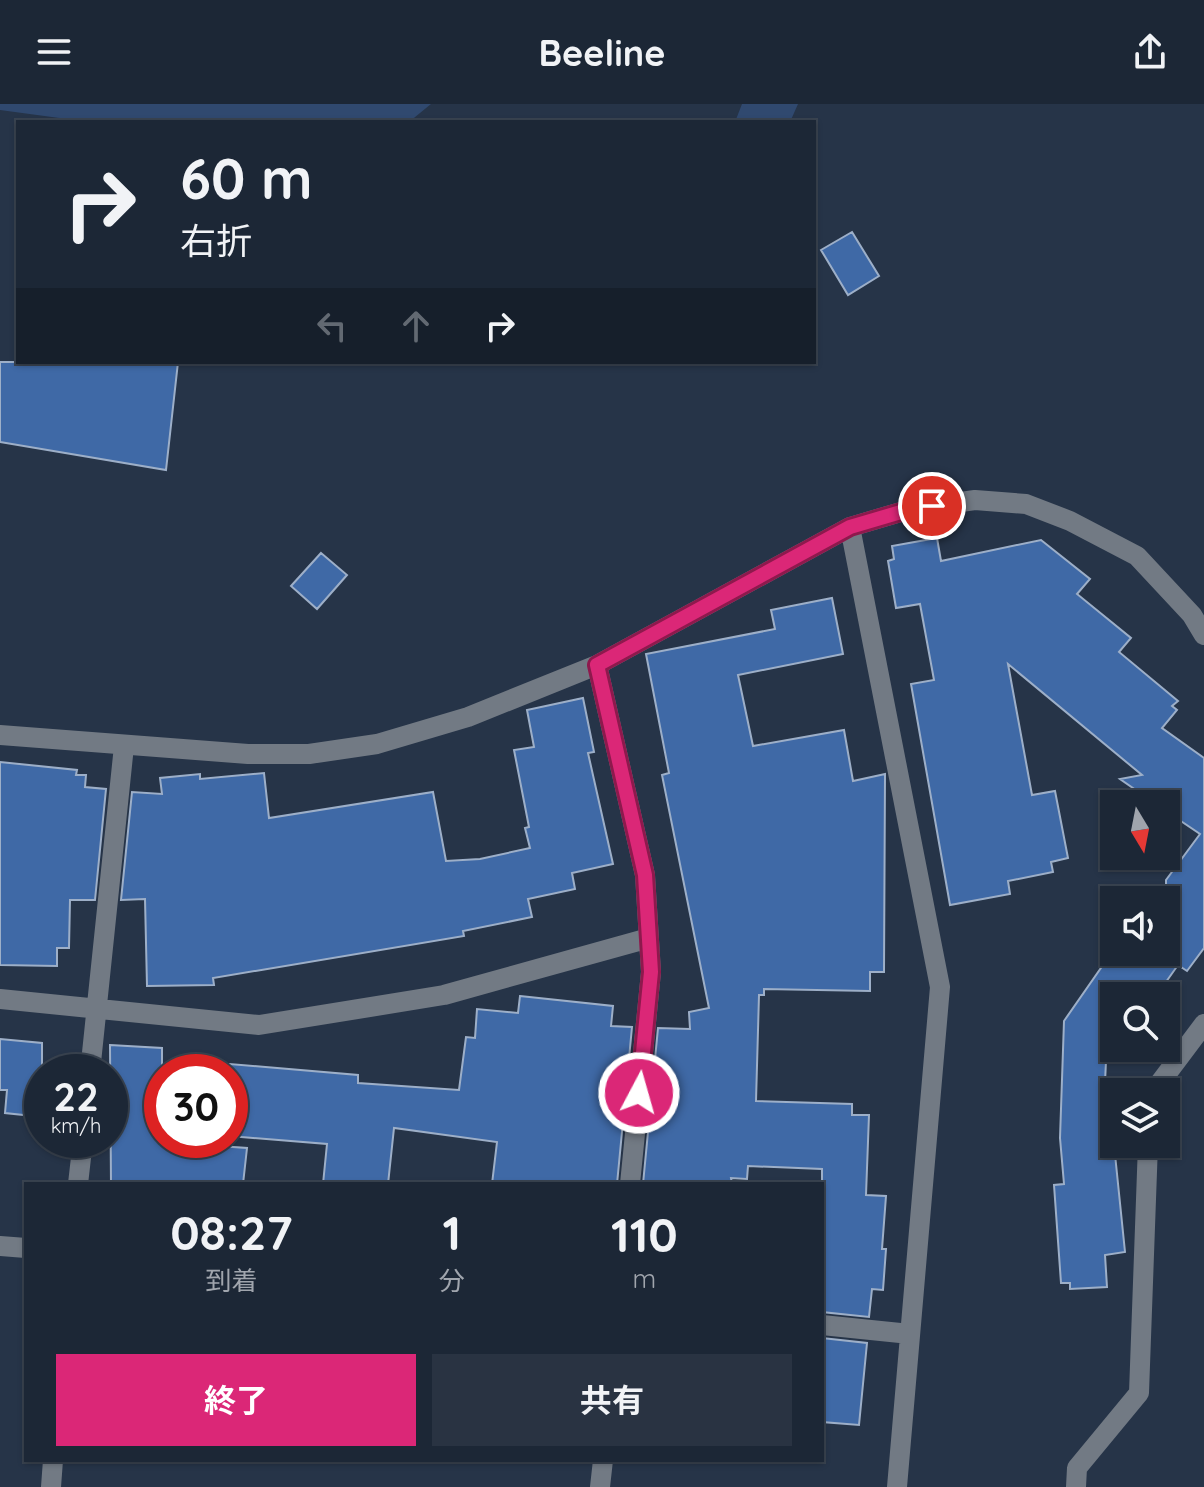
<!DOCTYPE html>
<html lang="ja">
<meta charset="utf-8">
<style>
:root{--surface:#1c2736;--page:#293342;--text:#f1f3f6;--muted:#a0a5ad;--line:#3a4451;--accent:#db2777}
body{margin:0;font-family:Quicksand,"Noto Sans JP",sans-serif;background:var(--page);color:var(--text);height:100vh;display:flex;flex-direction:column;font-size:30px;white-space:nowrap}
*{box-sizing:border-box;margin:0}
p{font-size:26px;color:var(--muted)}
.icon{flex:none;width:44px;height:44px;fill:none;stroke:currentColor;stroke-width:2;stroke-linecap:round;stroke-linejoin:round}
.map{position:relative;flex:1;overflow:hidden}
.panel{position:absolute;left:24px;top:1078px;width:800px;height:280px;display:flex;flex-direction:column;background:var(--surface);border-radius:0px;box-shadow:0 2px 6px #0004,0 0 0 2px var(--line)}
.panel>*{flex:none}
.banner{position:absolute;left:16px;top:16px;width:800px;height:244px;border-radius:0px;box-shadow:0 2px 6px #0004,0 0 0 2px var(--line);background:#1c2736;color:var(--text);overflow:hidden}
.needle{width:52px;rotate:170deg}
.buttons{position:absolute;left:1100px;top:686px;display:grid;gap:16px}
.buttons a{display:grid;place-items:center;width:80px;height:80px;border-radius:0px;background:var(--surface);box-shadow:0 2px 6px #0004,0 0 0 2px var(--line);font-size:40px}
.speed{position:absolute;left:24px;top:950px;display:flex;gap:16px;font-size:40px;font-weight:700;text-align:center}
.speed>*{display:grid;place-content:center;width:104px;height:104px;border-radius:50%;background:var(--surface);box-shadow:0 2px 6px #0004,0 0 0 2px var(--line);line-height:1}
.speed small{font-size:20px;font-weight:400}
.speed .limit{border:12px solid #d22;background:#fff;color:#111}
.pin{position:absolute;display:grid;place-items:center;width:68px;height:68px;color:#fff;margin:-34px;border:4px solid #fff;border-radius:50%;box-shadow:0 2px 8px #0007}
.me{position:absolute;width:88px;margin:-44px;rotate:6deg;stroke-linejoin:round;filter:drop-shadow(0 0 6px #0008)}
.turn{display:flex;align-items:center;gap:28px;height:168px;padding:0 32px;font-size:36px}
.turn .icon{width:104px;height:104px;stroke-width:2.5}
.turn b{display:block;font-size:56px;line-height:68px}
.lanes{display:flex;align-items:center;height:76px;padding:0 32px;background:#0003;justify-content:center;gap:40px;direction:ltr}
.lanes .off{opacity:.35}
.eta{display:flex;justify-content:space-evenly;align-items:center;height:136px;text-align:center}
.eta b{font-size:48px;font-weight:700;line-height:56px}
.button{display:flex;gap:16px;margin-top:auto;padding:16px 32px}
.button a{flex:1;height:92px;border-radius:0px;background:var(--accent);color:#fff;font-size:32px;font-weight:700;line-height:92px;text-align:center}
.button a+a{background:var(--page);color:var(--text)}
header{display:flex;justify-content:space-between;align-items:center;height:104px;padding:0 32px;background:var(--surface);font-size:36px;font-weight:700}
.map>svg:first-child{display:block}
.green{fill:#30496f}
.building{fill:#3f69a6;stroke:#9dafc8;stroke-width:2}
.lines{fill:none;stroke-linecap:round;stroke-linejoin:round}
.minor{stroke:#727a84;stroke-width:20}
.route-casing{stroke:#8e194d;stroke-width:20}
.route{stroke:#db2777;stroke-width:14}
</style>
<header><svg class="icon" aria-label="menu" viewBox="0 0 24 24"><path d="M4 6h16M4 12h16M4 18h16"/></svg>Beeline<svg class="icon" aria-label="share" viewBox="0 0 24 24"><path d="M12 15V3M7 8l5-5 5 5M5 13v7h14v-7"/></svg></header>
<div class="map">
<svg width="1204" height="1383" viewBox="0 0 1204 1383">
<rect width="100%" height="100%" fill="#263448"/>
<path class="green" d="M 0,0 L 431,0 L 409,18 L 89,18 L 0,6 Z
M 742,0 L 798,0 L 790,18 L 735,18 Z"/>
<path class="building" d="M 852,128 L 879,172 L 848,191 L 821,146 Z
M 0,258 L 178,258 L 166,366 L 0,338 Z
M 937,434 L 941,457 L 1041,436 L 1090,475 L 1077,490 L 1131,534 L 1119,548 L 1178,597 L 1172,602 L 1177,606 L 1162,624 L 1204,654 L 1204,844 L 1187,867 L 1178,861 L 1156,892 L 1109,892 L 1103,1022 L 1112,1021 L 1125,1148 L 1105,1151 L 1107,1183 L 1070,1185 L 1070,1179 L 1061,1179 L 1054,1081 L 1064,1080 L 1060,1034 L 1064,917 L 1110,851 L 1110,855 L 1115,848 L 1166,848 L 1166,776 L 1200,730 L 1166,707 L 1166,700 L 1156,700 L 1120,675 L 1142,671 L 1008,560 L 1032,691 L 1055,687 L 1068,754 L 1051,758 L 1053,768 L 1008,777 L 1010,790 L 950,801 L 911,580 L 934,576 L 920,500 L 896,504 L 888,457 L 894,455 L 892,442 Z
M 321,449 L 347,471 L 317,505 L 291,482 Z
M 832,494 L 843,550 L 738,571 L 753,642 L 844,626 L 853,677 L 885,670 L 884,868 L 870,868 L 870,887 L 764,885 L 764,891 L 759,891 L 756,997 L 852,1000 L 852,1011 L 869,1011 L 866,1091 L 886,1092 L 882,1145 L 886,1145 L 883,1186 L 872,1185 L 869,1213 L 822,1208 L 822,1065 L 748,1062 L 747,1075 L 731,1074 L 732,1080 L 643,1080 L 658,924 L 690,925 L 689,908 L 709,904 L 662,671 L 669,669 L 646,550 L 775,525 L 771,506 Z
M 583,594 L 594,648 L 588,649 L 613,760 L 572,769 L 575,785 L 528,795 L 532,813 L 463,827 L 464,832 L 213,874 L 214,881 L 147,882 L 145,795 L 121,796 L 132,688 L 162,690 L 160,674 L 200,670 L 200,675 L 264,669 L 269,714 L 433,688 L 446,757 L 480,755 L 530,744 L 525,724 L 529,723 L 514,646 L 534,643 L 527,606 Z
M 0,658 L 77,666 L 76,671 L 86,671 L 85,683 L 106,685 L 95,796 L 70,796 L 69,844 L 57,844 L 57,862 L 0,861 Z
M 520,892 L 613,902 L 611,922 L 632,923 L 617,1080 L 492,1080 L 497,1038 L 394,1024 L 388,1080 L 323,1080 L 327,1040 L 230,1032 L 230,960 L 358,971 L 358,979 L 459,986 L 466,933 L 475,934 L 477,905 L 518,909 Z
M 0,935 L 42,939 L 42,1013 L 5,1009 L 7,986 L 0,986 Z
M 110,941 L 162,944 L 162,1038 L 247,1044 L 243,1080 L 111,1080 Z
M 822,1234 L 867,1239 L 859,1321 L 822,1318 Z"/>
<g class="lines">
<path class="minor" d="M 850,423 L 940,883 L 897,1383
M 597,561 L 645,771 L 651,868 L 630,1080
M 0,631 L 248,650 L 309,650 L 377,640 L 468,613 L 597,561 L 850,423 L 911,405 L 975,396 L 1026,400 L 1070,417 L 1137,452 L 1192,511 L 1204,531
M 0,895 L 259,921 L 444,891 L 649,834
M 90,968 L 124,642
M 1153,988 L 1204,920
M 78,1080 L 83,1036
M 0,1142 L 26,1144
M 822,1221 L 910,1230
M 51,1383 L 53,1356
M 600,1383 L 603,1356
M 1076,1383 L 1077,1364 L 1139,1289 L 1148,1040"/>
</g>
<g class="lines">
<g class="route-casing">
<path id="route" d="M 639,989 L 651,868 L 645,771 L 597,561 L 850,423 L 911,405 L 932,402"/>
</g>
<use href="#route" class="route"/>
</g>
</svg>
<div class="buttons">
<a><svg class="needle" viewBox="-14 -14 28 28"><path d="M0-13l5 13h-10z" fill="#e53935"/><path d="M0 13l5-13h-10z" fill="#a0a5ad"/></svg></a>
<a><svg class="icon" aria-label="sound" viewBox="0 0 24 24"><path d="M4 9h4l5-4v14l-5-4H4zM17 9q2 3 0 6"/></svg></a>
<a><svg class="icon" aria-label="search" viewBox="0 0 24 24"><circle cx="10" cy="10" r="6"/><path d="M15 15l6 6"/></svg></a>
<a><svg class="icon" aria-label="layers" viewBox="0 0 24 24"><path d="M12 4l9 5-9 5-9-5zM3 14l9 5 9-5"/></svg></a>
</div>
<div class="speed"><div>22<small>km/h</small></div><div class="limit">30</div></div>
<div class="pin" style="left:932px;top:402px;background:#d93025"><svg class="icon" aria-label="arrive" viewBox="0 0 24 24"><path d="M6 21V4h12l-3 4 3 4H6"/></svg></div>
<svg class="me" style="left:639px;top:989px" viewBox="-20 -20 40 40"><circle r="17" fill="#db2777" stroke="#fff" stroke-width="3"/><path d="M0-11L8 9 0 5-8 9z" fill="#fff"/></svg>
<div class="banner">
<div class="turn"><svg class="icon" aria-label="right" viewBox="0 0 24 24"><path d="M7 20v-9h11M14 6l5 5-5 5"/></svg><div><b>60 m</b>右折</div></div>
<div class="lanes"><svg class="icon off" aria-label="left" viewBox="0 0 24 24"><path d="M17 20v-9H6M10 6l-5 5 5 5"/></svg><svg class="icon off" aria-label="ahead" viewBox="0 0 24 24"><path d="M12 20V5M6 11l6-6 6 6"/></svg><svg class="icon" aria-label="right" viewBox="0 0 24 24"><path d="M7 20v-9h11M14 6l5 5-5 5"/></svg></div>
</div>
<section class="panel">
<div class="eta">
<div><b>08:27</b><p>到着</p></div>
<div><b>1</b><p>分</p></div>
<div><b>110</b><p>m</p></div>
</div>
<div class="button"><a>終了</a><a>共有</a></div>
</section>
</div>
